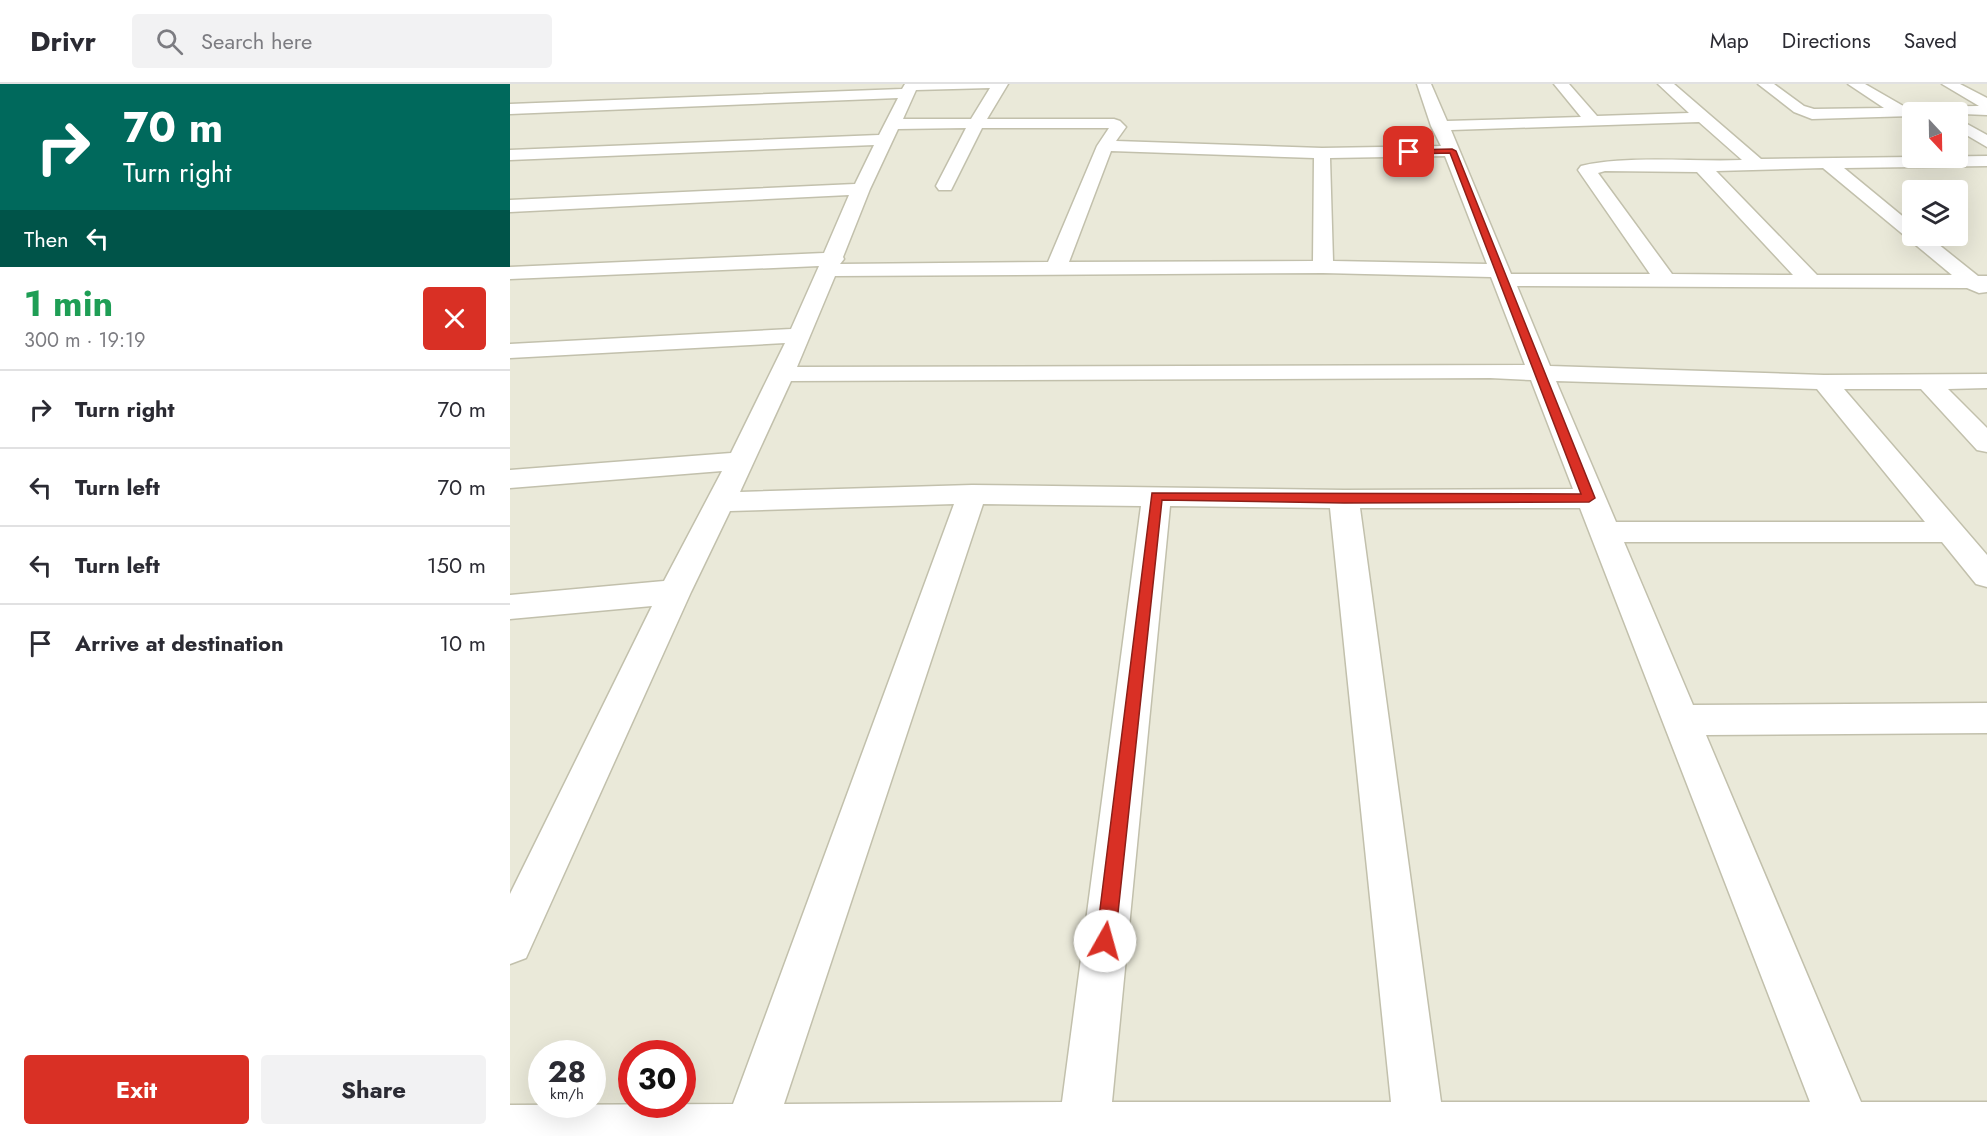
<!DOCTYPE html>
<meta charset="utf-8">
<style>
:root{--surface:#fff;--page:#f2f2f3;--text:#2b2b33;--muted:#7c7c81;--line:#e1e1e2;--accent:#d93025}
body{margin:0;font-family:Jost,sans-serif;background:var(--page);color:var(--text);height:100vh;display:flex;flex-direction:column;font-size:22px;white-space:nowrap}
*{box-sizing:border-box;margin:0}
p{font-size:20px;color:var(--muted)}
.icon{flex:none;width:33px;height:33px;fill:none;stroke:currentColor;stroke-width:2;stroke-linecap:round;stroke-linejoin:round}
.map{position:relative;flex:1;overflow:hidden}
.side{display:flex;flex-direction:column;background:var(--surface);width:510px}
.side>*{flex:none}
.hud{background:#00695c;color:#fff;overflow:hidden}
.needle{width:39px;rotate:158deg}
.fabs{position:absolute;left:1392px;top:18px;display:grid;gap:12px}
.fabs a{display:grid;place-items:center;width:66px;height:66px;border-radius:6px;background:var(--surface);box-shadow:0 6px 24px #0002;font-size:30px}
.speed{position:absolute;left:18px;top:956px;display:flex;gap:12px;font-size:30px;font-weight:700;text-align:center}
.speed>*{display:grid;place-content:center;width:78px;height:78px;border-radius:50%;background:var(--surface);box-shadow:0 6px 24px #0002;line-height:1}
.speed small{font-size:15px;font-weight:400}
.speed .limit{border:9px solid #d22;background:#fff;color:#111}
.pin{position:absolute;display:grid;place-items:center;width:51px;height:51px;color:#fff;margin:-26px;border-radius:12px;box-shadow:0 3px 9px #0006}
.me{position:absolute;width:66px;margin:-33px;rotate:7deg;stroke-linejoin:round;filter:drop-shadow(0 0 4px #0008)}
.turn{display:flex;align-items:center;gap:21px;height:126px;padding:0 24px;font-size:27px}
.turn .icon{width:78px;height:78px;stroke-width:2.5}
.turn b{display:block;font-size:42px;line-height:51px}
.then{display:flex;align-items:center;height:57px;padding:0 24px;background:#0003;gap:12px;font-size:22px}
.round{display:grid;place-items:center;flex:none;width:63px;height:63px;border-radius:6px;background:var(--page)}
.overview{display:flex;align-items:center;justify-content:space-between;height:102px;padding:0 24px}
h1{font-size:36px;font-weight:700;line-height:45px;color:#1e9e55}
.button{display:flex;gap:12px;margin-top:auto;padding:12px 24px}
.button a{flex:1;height:69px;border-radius:6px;background:var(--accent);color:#fff;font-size:24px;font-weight:700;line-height:69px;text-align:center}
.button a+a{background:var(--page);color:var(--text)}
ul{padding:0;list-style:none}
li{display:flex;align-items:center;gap:18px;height:78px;padding:0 24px;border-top:2px solid var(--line)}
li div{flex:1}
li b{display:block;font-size:22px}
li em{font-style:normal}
header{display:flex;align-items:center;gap:36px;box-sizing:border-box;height:84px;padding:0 30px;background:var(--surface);border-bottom:2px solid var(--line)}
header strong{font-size:28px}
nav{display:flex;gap:33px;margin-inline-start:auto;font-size:21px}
.search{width:420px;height:54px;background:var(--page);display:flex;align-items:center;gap:15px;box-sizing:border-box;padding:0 21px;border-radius:6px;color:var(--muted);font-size:22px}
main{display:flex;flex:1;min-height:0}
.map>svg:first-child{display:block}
.residential{fill:#eae9d9;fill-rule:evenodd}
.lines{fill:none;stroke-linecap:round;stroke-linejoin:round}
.street-casing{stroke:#c2c0ac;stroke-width:3}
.street{fill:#fff;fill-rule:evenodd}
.route{fill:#d93025;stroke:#8d1f18;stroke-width:1.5}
</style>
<header>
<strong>Drivr</strong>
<div class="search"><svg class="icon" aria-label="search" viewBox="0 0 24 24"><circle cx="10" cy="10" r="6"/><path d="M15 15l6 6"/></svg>Search here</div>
<nav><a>Map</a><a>Directions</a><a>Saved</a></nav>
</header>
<main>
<section class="side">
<div class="hud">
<div class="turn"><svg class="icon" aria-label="right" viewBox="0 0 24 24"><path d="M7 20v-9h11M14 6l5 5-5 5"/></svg><div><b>70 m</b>Turn right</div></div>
<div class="then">Then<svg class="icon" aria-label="left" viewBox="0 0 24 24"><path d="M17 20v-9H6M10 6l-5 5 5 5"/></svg></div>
</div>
<div class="overview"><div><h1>1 min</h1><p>300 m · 19:19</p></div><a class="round" style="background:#d93025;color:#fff"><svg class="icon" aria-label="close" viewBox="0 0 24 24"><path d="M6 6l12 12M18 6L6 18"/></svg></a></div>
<ul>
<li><svg class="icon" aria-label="right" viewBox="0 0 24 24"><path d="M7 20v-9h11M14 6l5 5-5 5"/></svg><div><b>Turn right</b></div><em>70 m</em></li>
<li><svg class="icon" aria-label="left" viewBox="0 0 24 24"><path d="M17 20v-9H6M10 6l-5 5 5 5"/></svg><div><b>Turn left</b></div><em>70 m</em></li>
<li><svg class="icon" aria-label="left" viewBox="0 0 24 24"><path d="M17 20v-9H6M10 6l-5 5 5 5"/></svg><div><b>Turn left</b></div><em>150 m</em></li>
<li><svg class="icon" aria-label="arrive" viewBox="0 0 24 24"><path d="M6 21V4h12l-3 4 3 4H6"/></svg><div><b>Arrive at destination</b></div><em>10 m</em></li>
</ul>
<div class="button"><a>Exit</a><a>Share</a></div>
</section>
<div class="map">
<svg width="1477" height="1052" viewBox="0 0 1477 1052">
<rect width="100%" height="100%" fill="#f6f5eb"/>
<path class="residential" d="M 0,0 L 1477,0 L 1477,1052 L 0,1052 ZM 1402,28 L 1448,28 L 1448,74 L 1402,74 ZM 1402,106 L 1448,106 L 1448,152 L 1402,152 ZM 32,969 L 82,969 L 82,1020 L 32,1020 ZM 122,969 L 172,969 L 172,1020 L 122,1020 Z"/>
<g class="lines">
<g class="street-casing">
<path id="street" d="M 395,0 L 498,0 L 477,35 L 604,35 L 610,37 L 616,43 L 606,57 L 812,64 L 931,62 L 921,42 L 907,0 L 921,0 L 937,37 L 1071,33 L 1044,0 L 1059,0 L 1087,32 L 1179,29 L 1148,0 L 1164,0 L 1251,75 L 1477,72 L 1477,82 L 1334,84 L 1402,140 L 1402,152 L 1418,152 L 1468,192 L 1477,192 L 1477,208 L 1469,209 L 1457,204 L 1007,202 L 1040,282 L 1314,291 L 1477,290 L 1477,304 L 1438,305 L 1477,344 L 1477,368 L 1467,366 L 1411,305 L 1334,305 L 1477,471 L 1477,503 L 1466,500 L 1432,458 L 1114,458 L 1183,621 L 1477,619 L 1477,649 L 1196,651 L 1351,1018 L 1477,1018 L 1477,1052 L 0,1052 L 0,1021 L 223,1020 L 444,420 L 220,427 L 181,508 L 16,874 L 0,880 L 0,810 L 142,522 L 0,535 L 0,511 L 154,497 L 212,387 L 0,404 L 0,386 L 221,369 L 275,259 L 0,274 L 0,260 L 281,245 L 309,182 L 0,195 L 0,183 L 314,169 L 339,111 L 0,128 L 0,116 L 345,100 L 364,61 L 0,76 L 0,66 L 369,51 L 388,14 L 0,30 L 0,20 L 392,5 ZM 480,4 L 461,35 L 393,35 L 406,6 ZM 1189,38 L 1232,76 C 1182,78 1118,71 1071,82 L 1068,86 L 1140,190 L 1001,190 L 941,46 ZM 456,44 L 426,102 L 429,106 L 441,106 L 472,44 L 599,44 L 587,62 L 538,178 L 330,180 L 334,175 L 333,173 L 360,105 L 388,45 ZM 601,67 L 804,74 L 803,177 L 559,178 ZM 935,72 L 977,180 L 823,177 L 820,74 ZM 1313,84 L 1442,191 L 1307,191 L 1206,87 ZM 1095,87 L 1187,88 L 1283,191 L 1162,190 L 1088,89 ZM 813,189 L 981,193 L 1015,281 L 287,283 L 325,192 ZM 980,294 L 1021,296 L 1063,405 L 834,406 L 462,401 L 230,408 L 281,297 ZM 1046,297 L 1307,305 L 1415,438 L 1106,438 ZM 473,420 L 631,422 L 552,1018 L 274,1020 ZM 660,422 L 820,424 L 881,1018 L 602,1018 ZM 850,424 L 1070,424 L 1300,1018 L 931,1018 Z
M 1248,0 L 1264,0 L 1294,22 L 1304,25 L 1374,24 L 1338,0 L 1355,0 L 1395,23 L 1469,22 L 1432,0 L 1450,0 L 1477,14 L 1477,31 L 1402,28 L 1402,32 L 1302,35 L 1284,28 Z
M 1448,35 L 1477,51 L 1477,63 L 1448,46 Z"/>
</g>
<use href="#street" class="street"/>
</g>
<path class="route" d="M 942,65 L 946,67 L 1085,414 L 1079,418 L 834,419 L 652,416 L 605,857 L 602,863 L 595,866 L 589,863 L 586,857 L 642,409 L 1071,410 L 940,69 L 899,70 L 896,68 L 899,66 Z"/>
</svg>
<div class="fabs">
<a><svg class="needle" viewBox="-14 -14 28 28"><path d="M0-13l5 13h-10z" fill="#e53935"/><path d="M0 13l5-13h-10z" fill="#7c7c81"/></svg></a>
<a><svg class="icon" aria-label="layers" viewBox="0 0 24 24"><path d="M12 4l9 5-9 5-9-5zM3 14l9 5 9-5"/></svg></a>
</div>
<div class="speed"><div>28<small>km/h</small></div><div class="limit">30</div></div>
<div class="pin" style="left:899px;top:68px;background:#d93025"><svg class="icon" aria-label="arrive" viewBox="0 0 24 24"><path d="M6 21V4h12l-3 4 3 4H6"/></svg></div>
<svg class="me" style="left:595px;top:857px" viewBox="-20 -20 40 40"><circle r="19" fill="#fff"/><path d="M0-13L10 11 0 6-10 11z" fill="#d93025"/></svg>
</div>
</main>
